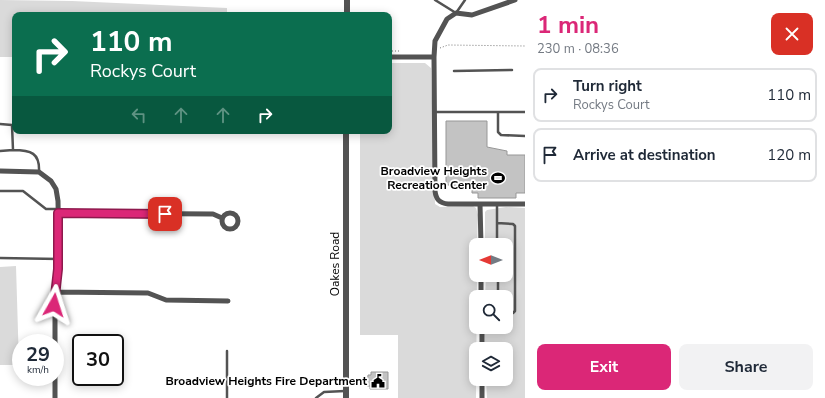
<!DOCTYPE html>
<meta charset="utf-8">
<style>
:root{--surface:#fff;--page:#f2f2f3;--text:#1f2937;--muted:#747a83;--line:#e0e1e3;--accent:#db2777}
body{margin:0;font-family:"Nunito Sans",sans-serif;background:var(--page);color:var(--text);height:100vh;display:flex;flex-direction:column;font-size:15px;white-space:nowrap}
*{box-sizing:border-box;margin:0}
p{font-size:13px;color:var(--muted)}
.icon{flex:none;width:22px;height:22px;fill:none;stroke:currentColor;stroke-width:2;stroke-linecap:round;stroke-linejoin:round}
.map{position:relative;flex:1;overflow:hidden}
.side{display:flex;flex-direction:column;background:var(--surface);width:300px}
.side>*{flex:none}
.hud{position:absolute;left:12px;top:12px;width:380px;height:122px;border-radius:8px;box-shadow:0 2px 10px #0003;background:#0b6e4f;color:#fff;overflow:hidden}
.needle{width:26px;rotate:270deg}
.tools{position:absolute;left:469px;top:238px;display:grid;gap:8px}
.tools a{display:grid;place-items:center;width:44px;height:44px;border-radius:8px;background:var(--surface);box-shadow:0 2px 10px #0003;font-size:20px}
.speed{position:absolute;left:12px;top:334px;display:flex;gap:8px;font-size:20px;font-weight:700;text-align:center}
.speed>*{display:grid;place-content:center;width:52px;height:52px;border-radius:50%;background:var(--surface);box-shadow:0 2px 10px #0003;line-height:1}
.speed small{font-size:10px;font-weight:400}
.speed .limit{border:2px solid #111;border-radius:6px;background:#fff;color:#111}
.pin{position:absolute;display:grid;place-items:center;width:34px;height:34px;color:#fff;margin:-17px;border-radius:8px;box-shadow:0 2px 6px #0006}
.me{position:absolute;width:44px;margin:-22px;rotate:6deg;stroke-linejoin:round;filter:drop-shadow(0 0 3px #0008)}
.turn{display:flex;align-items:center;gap:14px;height:84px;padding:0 12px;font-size:18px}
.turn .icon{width:52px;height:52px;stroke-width:2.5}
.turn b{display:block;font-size:28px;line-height:34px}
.lanes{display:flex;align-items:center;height:38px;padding:0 12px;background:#0003;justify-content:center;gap:20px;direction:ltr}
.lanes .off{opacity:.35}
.round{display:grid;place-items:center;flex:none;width:42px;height:42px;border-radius:8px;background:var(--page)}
.overview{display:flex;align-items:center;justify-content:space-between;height:68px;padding:0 12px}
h1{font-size:24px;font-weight:700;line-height:30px;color:var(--accent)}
.action{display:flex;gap:8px;margin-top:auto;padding:8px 12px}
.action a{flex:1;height:46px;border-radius:8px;background:var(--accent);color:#fff;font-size:16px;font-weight:700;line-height:46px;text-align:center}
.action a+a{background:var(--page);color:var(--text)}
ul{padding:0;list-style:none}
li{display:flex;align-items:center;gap:12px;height:54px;margin:0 8px 6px;padding:0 4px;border:2px solid var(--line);border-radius:8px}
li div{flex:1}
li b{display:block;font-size:15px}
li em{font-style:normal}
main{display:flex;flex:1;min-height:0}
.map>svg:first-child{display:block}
.green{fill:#dadada}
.building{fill:#c3c3c3;stroke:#979797}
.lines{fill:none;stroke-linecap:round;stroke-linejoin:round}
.path{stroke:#757575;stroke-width:1;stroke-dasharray:1 2;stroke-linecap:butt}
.service{stroke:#535353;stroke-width:2.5}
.minor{stroke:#535353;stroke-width:5}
.tertiary{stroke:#535353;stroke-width:6}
.route-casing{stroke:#8e194d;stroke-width:10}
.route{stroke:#db2777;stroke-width:7}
.labels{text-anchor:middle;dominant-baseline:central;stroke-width:3.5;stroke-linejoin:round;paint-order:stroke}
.poi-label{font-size:12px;font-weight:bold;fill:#000;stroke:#fff;text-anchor:end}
.street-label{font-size:12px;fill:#000;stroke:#fff}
</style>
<main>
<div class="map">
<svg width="525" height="398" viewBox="0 0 525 398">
<rect width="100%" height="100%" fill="#fff"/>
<path class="green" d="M 0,0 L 72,1 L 227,8 L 227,15 L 15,15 L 15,57 L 0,57 Z
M 389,63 L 425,63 L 431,68 L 435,204 L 440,207 L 473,206 L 476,208 L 478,215 L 477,245 L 476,245 L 476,275 L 477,275 L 476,398 L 398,398 L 398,335 L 360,335 L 360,131 L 389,131 Z
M 506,207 L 525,208 L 525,398 L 487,398 L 486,379 L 506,379 L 506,349 L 485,349 L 484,327 L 506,327 L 506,297 L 485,297 L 486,275 L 506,275 L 506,245 L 485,245 L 485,212 L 487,210 Z
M 16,266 L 19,365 L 0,365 L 0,267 Z"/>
<path class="building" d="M 446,121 L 487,121 L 487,147 L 507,151 L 507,155 L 525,155 L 525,193 L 516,193 L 516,198 L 478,198 L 478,193 L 472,193 L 472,188 L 454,188 L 454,185 L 446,185 Z
M 371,372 L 388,372 L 388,389 L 370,389 L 370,386 L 367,386 L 368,375 L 371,375 Z"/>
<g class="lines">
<path class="path" d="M 440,48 L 448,45 L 525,46
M 389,51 L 399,51"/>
<path class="service" d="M 435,0 L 456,13 L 465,0
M 454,71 L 512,70
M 434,112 L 525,112
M 498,112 L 498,132 L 501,135 L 525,136
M 0,124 L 12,125 L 13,150 C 31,150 40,153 39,172
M 0,151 L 13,150
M 0,191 L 23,191 L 46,209 L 58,209
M 497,204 L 497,245
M 497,223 L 513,224 L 515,226 L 515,311 L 513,313 L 506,313
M 0,258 L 59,259
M 498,275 L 498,297
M 227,398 L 227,351
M 316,398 L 324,392 L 345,391"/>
<path class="minor" d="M 389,57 L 434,57 L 435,191 C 436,199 439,203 448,204 L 525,204
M 434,57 L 435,41 L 447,19 L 456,13 L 472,15 L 515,0
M 0,171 L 39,172 L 51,181 L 56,189 L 58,201 L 59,259 L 58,275 L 55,299 L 55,343
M 480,204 L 481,245
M222 221a8 8 0 1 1 16 0a8 8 0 1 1-16 0Z
M 58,213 L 213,214 L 222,218
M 481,275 L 481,297
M 55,292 L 148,293 L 166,300 L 228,301
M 482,327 L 482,349
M 55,377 L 55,398
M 482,379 L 482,398"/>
<path class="tertiary" d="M 347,15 L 347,0
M 346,398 L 346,131"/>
</g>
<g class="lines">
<g class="route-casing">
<path id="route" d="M 54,305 L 58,269 L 58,213 L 165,214"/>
</g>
<use href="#route" class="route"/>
</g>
<defs>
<g id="stadium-bare" transform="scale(1.08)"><path d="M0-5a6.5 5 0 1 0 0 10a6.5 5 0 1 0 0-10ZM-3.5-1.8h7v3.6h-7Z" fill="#000" stroke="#fff" stroke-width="2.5" paint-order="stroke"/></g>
<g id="civic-bare" transform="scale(1.08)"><path d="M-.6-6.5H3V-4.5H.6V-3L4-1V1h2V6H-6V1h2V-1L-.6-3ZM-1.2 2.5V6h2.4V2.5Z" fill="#000" stroke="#fff" stroke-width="2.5" paint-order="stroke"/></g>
</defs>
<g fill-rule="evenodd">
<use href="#stadium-bare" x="498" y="178"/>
<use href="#civic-bare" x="378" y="381"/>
</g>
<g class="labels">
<g class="poi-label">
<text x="487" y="171">Broadview Heights<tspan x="487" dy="14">Recreation Center</tspan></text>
<text x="367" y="381">Broadview Heights Fire Department</text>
</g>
<g class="street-label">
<text transform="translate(335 264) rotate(-90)">Oakes Road</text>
</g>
</g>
</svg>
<div class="tools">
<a><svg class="needle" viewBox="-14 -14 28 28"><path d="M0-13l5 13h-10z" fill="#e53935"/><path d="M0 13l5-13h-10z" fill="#747a83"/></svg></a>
<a><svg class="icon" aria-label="search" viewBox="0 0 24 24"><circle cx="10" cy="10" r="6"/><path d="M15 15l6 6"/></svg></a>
<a><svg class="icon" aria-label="layers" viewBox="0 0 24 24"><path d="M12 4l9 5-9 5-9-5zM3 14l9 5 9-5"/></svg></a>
</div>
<div class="speed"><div>29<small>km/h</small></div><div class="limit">30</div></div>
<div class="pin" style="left:165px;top:214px;background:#d93025"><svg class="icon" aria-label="arrive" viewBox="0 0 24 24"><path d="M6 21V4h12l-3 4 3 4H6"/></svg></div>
<svg class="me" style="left:54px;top:305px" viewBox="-20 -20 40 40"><path d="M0-17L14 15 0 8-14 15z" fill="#db2777" stroke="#fff" stroke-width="4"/></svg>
<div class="hud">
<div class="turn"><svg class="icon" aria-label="right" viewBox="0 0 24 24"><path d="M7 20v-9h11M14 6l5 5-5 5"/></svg><div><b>110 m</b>Rockys Court</div></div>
<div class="lanes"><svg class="icon off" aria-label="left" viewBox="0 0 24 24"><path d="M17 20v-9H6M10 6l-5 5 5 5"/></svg><svg class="icon off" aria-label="ahead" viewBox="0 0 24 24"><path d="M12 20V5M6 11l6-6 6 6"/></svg><svg class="icon off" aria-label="ahead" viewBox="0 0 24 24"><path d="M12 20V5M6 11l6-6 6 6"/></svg><svg class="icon" aria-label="right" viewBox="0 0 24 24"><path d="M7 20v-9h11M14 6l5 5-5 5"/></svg></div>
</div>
</div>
<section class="side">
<div class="overview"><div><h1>1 min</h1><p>230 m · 08:36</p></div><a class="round" style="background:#d93025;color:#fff"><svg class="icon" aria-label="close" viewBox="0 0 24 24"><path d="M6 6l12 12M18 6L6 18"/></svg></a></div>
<ul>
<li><svg class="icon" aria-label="right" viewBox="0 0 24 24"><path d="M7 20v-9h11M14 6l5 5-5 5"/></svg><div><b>Turn right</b><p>Rockys Court</p></div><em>110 m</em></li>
<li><svg class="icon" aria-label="arrive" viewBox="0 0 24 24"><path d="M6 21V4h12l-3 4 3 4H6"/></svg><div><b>Arrive at destination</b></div><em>120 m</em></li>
</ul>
<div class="action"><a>Exit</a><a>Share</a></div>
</section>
</main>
